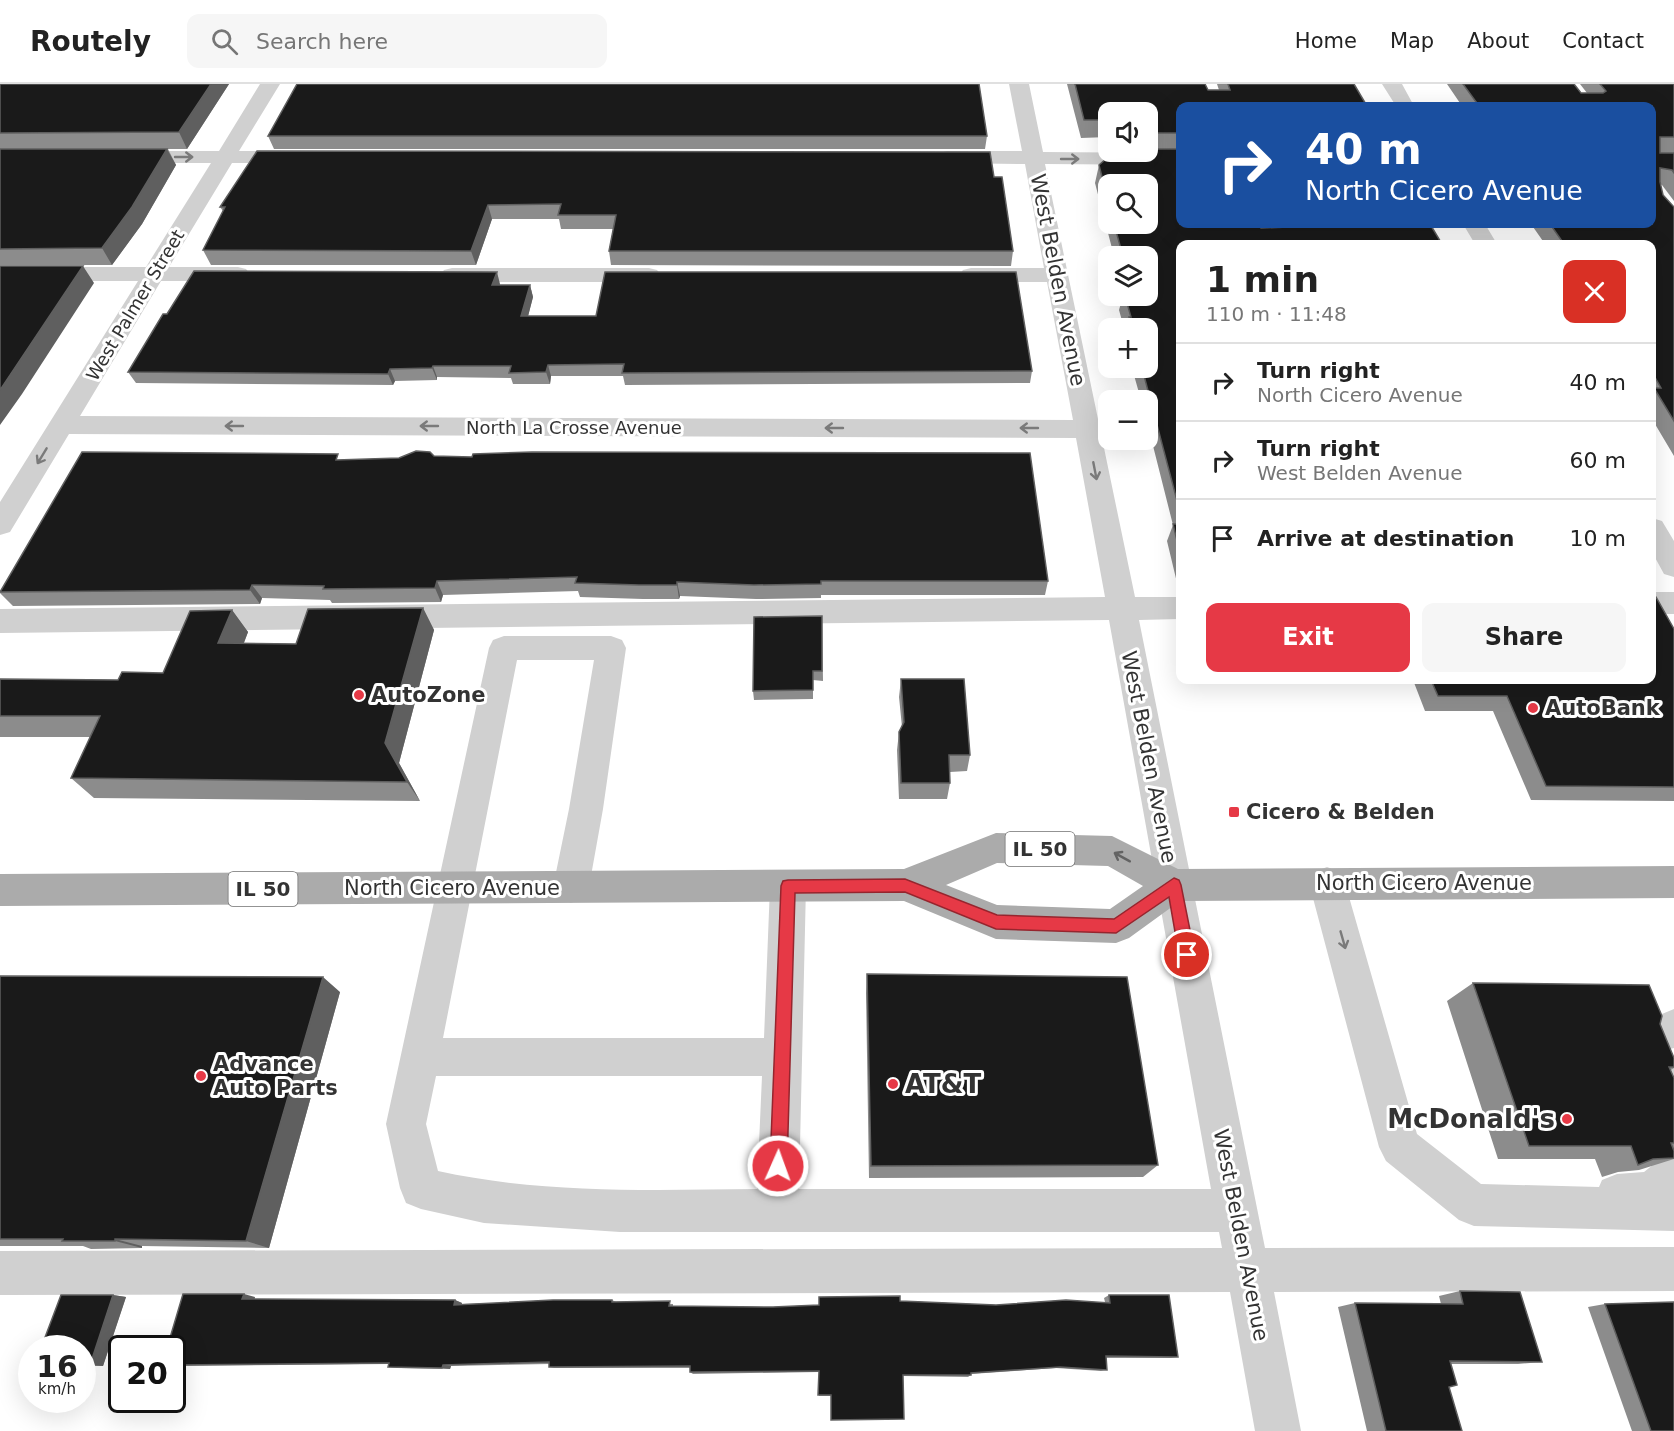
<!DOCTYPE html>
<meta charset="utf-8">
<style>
:root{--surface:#fff;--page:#f6f6f6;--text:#222;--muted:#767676;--line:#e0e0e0;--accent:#e63946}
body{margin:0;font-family:"DejaVu Sans",sans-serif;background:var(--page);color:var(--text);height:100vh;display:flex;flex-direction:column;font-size:22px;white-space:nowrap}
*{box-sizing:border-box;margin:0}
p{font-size:20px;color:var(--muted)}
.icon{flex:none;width:33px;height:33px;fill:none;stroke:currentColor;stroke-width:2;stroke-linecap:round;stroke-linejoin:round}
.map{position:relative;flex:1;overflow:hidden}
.sheet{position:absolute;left:1176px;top:156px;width:480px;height:444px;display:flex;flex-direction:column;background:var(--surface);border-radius:12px;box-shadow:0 6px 24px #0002}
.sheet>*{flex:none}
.banner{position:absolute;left:1176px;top:18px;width:480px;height:126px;border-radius:12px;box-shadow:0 6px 24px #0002;background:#1a4fa0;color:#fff;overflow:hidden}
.tools{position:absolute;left:1098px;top:18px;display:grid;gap:12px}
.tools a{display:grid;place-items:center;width:60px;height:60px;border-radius:12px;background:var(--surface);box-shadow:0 6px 24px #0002;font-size:30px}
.speed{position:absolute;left:18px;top:1251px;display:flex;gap:12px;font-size:30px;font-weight:700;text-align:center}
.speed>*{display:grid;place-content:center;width:78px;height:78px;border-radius:50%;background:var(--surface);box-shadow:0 6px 24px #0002;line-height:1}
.speed small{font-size:15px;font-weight:400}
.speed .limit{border:3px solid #111;border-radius:9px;background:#fff;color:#111}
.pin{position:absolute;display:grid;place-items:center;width:51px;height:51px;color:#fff;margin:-26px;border:3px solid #fff;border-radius:50%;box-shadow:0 2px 6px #0007}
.me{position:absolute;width:66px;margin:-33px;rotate:2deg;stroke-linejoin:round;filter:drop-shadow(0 0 4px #0008)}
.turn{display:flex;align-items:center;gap:21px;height:126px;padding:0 30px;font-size:27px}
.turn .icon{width:78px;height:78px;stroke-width:2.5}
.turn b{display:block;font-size:42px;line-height:51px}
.round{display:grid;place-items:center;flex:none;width:63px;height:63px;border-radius:12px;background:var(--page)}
.overview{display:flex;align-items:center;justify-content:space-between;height:102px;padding:0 30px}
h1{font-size:36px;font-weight:700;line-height:45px}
.action{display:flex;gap:12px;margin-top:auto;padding:12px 30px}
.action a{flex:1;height:69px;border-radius:12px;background:var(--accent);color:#fff;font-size:24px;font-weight:700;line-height:69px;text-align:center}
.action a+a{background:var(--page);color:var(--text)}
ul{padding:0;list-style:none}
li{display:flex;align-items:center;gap:18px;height:78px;padding:0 30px;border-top:2px solid var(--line)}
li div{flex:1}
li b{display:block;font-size:22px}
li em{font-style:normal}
header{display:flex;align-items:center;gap:36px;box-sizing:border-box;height:84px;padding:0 30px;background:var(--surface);border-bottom:2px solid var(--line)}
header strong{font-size:28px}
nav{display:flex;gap:33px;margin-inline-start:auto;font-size:21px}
.search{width:420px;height:54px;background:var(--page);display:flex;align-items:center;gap:15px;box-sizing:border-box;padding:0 21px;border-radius:12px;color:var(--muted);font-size:22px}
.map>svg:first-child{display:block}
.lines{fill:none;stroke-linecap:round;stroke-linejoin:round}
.minor{fill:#d0d0d0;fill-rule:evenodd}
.major{fill:#ababab;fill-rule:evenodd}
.wall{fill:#8c8c8c;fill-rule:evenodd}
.shaded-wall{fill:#5f5f5f}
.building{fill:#1a1a1a;stroke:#5f5f5f;stroke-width:1.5}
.oneway{stroke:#7a7a7a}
.oneway2{stroke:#636363}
.route{fill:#e63946;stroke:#96252e;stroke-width:1.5}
.poi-dot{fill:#e63946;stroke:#fff;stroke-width:2}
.labels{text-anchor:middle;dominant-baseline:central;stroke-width:6;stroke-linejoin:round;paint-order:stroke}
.far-street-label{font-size:18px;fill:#333;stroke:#fff}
.shield{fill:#fff;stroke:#707070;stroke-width:1.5}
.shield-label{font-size:20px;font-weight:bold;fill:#333}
.street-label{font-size:21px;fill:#333;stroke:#fff}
.poi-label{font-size:21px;font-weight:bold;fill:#333;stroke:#fff;text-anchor:start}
.near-poi-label{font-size:26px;font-weight:bold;fill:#333;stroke:#fff;text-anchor:start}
</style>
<header>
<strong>Routely</strong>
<div class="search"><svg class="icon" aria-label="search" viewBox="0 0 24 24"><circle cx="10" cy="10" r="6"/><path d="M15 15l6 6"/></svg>Search here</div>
<nav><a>Home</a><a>Map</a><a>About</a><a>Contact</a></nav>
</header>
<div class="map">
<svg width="1674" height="1347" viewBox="0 0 1674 1347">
<rect width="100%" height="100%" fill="#fff"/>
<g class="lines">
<path class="minor" d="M 260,0 L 280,0 L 239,67 L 298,67 L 305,69 L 308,73 L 305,77 L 298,79 L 232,79 L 169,183 L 238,183 L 246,185 L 250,190 L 246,195 L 238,197 L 161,197 L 80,332 L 1073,336 L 1047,198 L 971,198 L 963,196 L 959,191 L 963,186 L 971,184 L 1044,184 L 1025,80 L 947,79 L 940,77 L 937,73 L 940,69 L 947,67 L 1022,67 L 1009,0 L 1029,0 L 1043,68 L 1180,69 L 1180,81 L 1045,80 L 1135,513 L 1180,513 L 1180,535 L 1139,536 L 1265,1164 L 1674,1163 L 1674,1207 L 1274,1208 L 1301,1347 L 1255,1347 L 1230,1208 L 0,1211 L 0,1167 L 1222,1164 L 1219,1148 L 620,1148 L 484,1139 L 421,1125 L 406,1119 L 400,1104 L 386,1040 L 489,564 L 493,556 L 504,552 L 611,552 L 622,556 L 626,564 L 603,725 L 589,803 L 584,814 L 571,819 L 558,814 L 553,803 L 569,725 L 594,576 L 517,576 L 443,954 L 764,954 L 770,802 L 775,791 L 788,786 L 801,791 L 806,802 L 799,1105 L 1211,1105 L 1109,536 L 0,549 L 0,525 L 1105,513 L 1076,354 L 69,350 L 10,448 L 0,451 L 0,418 L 138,197 L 0,197 L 0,183 L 146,183 L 211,79 L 128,79 L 121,77 L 118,73 L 121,69 L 128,67 L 219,67 ZM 436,992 L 762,992 L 757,1105 C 651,1106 542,1110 438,1087 L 426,1040 Z
M 1382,0 L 1402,0 L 1414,22 L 1396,22 Z
M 1463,140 L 1485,140 L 1497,160 L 1475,160 Z
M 452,184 L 649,184 L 657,186 L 661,191 L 657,196 L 649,198 L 452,198 L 444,196 L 440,191 L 444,186 Z
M 1652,434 L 1662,437 L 1674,457 L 1674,493 L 1664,490 L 1652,468 Z
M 1652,508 L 1674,508 L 1674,530 L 1652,530 Z
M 1327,783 L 1340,788 L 1345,799 L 1417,1050 L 1481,1100 L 1599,1103 L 1602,1096 L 1617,1090 L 1644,1088 L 1659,1076 L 1674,1070 L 1674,1147 L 1474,1142 L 1459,1136 L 1386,1077 L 1379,1063 L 1309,799 L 1314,788 Z
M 1674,925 L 1674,964 L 1670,965 L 1674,976 L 1674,1049 L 1660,1043 L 1628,956 L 1633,942 Z"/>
<path class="major" d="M 996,749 L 1112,752 L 1178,785 L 1674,782 L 1674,814 L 1180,817 L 1129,854 L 1116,859 L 996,855 L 904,817 L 0,822 L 0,790 L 904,785 ZM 997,779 L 1108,782 L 1143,802 L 1110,825 L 997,821 L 946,801 Z"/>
</g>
<path class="wall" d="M 0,0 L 229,0 L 187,65 L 168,65 L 176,81 L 142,140 L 112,181 L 0,181 Z
M 1067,0 L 1205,0 L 1208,6 L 1219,6 L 1217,0 L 1354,0 L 1180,22 L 1180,140 L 1261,144 L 1273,144 L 1272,140 L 1430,140 L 1180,160 L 1180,507 L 1179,507 L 1167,457 L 1173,441 L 1148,342 L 1148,316 L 1141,316 L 1132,284 L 1148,284 L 1148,244 L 1124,244 L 1119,226 L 1123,212 L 1148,212 L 1148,172 L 1114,172 L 1095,99 L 1099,81 L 1148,68 L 1148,28 L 1108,28 L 1108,53 L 1081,54 ZM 1108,100 L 1148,140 L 1108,140 Z
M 1447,0 L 1574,0 L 1581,9 L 1587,9 L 1580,0 L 1674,0 L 1674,117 L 1662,101 L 1660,100 L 1663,111 L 1674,123 L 1674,372 L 1652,335 L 1652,160 L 1545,160 L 1531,140 L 1652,140 L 1652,22 L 1462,22 Z
M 268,52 L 987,52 L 985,65 L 274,65 Z
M 994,93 L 1013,167 L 1011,182 L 611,181 L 609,167 L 613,145 L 561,145 L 559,135 L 492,135 L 476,181 L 211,181 L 203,166 L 223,127 L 220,123 Z
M 500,200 L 499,201 L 530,201 L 533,213 L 528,232 L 1032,287 L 1030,299 L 625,301 L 623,292 L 551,292 L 550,300 L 513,300 L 511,294 L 437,293 L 437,296 L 395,297 L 393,301 L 136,299 L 128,288 L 167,230 Z
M 434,372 L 1048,497 L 1045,511 L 821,511 L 821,514 L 756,515 L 680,512 L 679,515 L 643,515 L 580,513 L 578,507 L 443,511 L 441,518 L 332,519 L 330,516 L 262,514 L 260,520 L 13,522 L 0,509 L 0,507 L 341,376 L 399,374 Z
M 423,524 L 434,546 L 399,679 L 420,717 L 94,714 L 71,694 L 91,653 L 0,653 L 0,595 L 118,596 L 163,589 L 232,526 L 248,548 L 244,559 L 296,560 Z
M 822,532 L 823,597 L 813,596 L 813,615 L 754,616 L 753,607 Z
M 1674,545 L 1674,717 L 1531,716 L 1493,627 L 1425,627 L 1413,596 L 1652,596 Z
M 901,595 L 970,671 L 967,687 L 950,688 L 950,699 L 947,715 L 899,715 L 897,666 L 899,648 L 902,643 L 899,613 Z
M 867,890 L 1158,1081 L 1143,1093 L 869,1094 L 866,909 Z
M 0,892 L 340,908 L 269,1164 L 142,1162 L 142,1164 L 91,1165 L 83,1162 L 0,1162 Z
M 1473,899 L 1660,940 L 1674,974 L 1674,984 L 1671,986 L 1674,994 L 1674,1075 L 1639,1086 L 1618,1088 L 1602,1093 L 1595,1075 L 1498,1075 L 1447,917 Z
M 1460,1207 L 1542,1278 L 1518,1280 L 1451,1280 L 1449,1303 L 1462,1347 L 1367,1347 L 1338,1223 L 1355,1219 L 1441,1220 L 1439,1212 Z
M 113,1211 L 126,1213 L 103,1282 L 82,1282 L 82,1264 Z
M 1109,1211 L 1178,1273 L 1171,1274 L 1106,1274 L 1107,1286 L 1101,1287 L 1056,1284 L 971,1290 L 971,1291 L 968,1293 L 903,1292 L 831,1312 L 819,1312 L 819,1288 L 693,1290 L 690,1288 L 690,1284 L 554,1284 L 549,1283 L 549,1280 L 451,1282 L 450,1285 L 397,1284 L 388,1283 L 389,1280 L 172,1282 L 172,1264 L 255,1213 L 254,1215 L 455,1216 L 462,1219 L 462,1220 L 612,1216 L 616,1218 L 673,1220 L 673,1222 L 773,1223 L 900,1217 L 996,1221 L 1105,1218 L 1104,1214 Z
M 1605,1220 L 1674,1347 L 1632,1347 L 1588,1223 Z"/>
<path class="shaded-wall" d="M 211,0 L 229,0 L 187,65 L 179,48 Z
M 167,65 L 176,81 L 142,140 L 112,181 L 102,164 Z
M 488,121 L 492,135 L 476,181 L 471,167 Z
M 83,182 L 94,199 L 22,310 L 0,341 L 0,306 Z
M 497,188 L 500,200 L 496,213 L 492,201 Z
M 530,201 L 533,213 L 525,244 L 521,232 Z
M 548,281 L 551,292 L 550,300 L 546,288 Z
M 433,282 L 437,293 L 437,296 L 432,284 Z
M 390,285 L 395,297 L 393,301 L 388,290 Z
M 437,497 L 443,511 L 441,518 L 435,504 Z
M 677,498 L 680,512 L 679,515 L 677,501 Z
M 252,501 L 262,514 L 260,520 L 250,506 Z
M 423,524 L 434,546 L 399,679 L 420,717 L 407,698 L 385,659 Z
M 232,526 L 248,548 L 235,581 L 218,559 Z
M 323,893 L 340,908 L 269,1164 L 246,1157 Z
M 115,1155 L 142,1162 L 142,1164 L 115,1157 Z
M 244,1210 L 255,1213 L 254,1217 L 242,1215 Z
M 113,1211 L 126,1213 L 103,1282 L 90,1281 Z
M 455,1216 L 462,1219 L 461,1223 L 454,1221 Z
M 443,1281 L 451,1282 L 450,1285 L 442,1284 Z"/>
<path class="building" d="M 0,0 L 211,0 L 179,48 L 0,49 Z
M 297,0 L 979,0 L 987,52 L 268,52 Z
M 1075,0 L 1205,0 L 1208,6 L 1230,6 L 1228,0 L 1354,0 L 1367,22 L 1180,22 L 1180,49 L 1148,49 L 1148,38 L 1151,35 L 1148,35 L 1148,28 L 1108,28 L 1108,36 L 1084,36 Z
M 1463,0 L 1574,0 L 1581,9 L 1603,9 L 1606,7 L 1600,0 L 1674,0 L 1674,53 L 1660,53 L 1660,69 L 1674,69 L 1674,89 L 1672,86 L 1660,84 L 1660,98 L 1663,111 L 1674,123 L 1674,337 L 1654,304 L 1661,304 L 1652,288 L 1652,160 L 1564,160 L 1550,140 L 1652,140 L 1652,22 L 1479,22 Z
M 0,65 L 167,65 L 132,123 L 102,164 L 0,165 Z
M 1148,65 L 1180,65 L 1180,140 L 1259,140 L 1261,144 L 1287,143 L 1285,140 L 1430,140 L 1442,160 L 1180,160 L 1180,428 L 1142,284 L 1148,284 L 1148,244 L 1132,244 L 1129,233 L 1131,233 L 1125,212 L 1148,212 L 1148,172 L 1123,172 L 1114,140 L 1148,140 L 1148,100 L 1108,100 L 1108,117 L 1099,81 L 1114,68 L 1148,68 Z
M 257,67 L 990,68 L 994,93 L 1002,93 L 1013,167 L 609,167 L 616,131 L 558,131 L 561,120 L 488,121 L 471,167 L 203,166 L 225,123 L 220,123 Z
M 0,182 L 83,182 L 0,306 Z
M 194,187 L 497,188 L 492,201 L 530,201 L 521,232 L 596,232 L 605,188 L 1016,188 L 1032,287 L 622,289 L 624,280 L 548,281 L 546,288 L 509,289 L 511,282 L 433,282 L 432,284 L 390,285 L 388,290 L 128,288 L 163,230 L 167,230 Z
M 416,367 L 430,368 L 434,372 L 472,373 L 473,370 L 532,368 L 1030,369 L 1048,497 L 821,497 L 821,500 L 754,501 L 677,498 L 677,501 L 639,501 L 575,499 L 577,493 L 437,497 L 435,504 L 323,505 L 324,502 L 252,501 L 250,506 L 0,508 L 82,368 L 338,370 L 336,376 L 399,374 Z
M 1173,440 L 1180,440 L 1180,469 Z
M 1652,513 L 1656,513 L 1674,545 L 1674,703 L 1546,702 L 1507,612 L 1438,612 L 1431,596 L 1652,596 Z
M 423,524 L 385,659 L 407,698 L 71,694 L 100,632 L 0,632 L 0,595 L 118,596 L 122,588 L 163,589 L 190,527 L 232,526 L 218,559 L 296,560 L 308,525 Z
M 822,532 L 822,587 L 813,587 L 813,606 L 753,607 L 754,533 Z
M 901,595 L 964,595 L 970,671 L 949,671 L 950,699 L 901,699 L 899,648 L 904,638 Z
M 867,890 L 1127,893 L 1158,1081 L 871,1082 Z
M 0,892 L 323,893 L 246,1157 L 115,1155 L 115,1157 L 62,1157 L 63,1155 L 0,1155 Z
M 1473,899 L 1649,901 L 1662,932 L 1660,940 L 1674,974 L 1674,983 L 1669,983 L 1674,994 L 1674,1059 L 1671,1059 L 1674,1067 L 1674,1074 L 1653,1075 L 1638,1081 L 1631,1062 L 1529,1062 Z
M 1460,1207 L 1520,1208 L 1542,1278 L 1450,1277 L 1457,1301 L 1449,1303 L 1462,1347 L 1386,1347 L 1355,1219 L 1463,1220 Z
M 183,1210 L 244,1210 L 242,1215 L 455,1216 L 454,1221 L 553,1216 L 612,1216 L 612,1218 L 670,1217 L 669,1222 L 773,1223 L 819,1221 L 819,1213 L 900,1212 L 900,1217 L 996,1221 L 1066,1216 L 1110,1219 L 1109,1211 L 1169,1211 L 1178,1273 L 1106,1272 L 1107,1286 L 1060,1283 L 971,1289 L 971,1291 L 903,1291 L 904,1335 L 831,1336 L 831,1311 L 818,1311 L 819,1287 L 690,1288 L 690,1282 L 549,1283 L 549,1278 L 443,1281 L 442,1284 L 388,1283 L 389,1279 L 172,1281 L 172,1264 L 167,1264 Z
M 61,1211 L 113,1211 L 90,1281 L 82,1281 L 82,1264 L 41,1264 Z
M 1674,1218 L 1674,1347 L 1651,1347 L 1605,1220 Z"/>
<defs><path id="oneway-shaft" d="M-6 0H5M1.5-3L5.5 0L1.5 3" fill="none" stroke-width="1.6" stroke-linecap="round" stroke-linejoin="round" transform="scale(1.5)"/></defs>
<g class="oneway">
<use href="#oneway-shaft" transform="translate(184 73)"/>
<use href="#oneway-shaft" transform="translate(1070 75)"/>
<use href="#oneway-shaft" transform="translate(234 342) rotate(-180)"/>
<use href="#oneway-shaft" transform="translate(429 342) rotate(-180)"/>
<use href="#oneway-shaft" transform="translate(834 344) rotate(-180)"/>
<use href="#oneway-shaft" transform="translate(1029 344) rotate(-180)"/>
<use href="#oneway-shaft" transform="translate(42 372) rotate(121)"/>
<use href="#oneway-shaft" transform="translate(1095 387) rotate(79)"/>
<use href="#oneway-shaft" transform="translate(1343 856) rotate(74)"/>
</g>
<use class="oneway2" href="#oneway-shaft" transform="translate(1122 773) rotate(-151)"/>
<path class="route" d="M 1174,794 L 1179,796 L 1181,801 L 1195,871 L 1193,876 L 1187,878 L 1182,876 L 1179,871 L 1169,813 L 1116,849 L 996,845 L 905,808 L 795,809 L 787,1082 L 784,1088 L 778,1090 L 772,1088 L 770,1082 L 781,802 L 783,797 L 788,796 L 905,795 L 997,831 L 1114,835 Z"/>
<g class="poi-dot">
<circle cx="359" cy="611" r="6"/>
<circle cx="1533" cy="624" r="6"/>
<rect x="1228" y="722" width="12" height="12" rx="3"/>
<circle cx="201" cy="992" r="6"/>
<circle cx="893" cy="1000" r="6"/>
<circle cx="1567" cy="1035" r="6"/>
</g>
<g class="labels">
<g class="far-street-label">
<text transform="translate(135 221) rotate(-59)">West Palmer Street</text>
<text x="574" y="343">North La Crosse Avenue</text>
</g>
<g class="shield">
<rect x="1005.5" y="748" width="69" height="34" rx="4.5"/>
<rect x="228.5" y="788" width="69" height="34" rx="4.5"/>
</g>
<g class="shield-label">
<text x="1040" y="765">IL 50</text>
<text x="263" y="805">IL 50</text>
</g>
<g class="street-label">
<text transform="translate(1058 196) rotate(79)">West Belden Avenue</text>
<text transform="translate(1149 673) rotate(79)">West Belden Avenue</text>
<text x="1424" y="799">North Cicero Avenue</text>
<text x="452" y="804">North Cicero Avenue</text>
<text transform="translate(1241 1151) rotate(79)">West Belden Avenue</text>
</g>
<g class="poi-label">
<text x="371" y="611">AutoZone</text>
<text x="1545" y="624">AutoBank</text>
<text x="1246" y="728">Cicero &amp; Belden</text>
<text x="213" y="980">Advance<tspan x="213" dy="24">Auto Parts</tspan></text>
</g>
<g class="near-poi-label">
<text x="905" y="1000">AT&amp;T</text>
<text x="1555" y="1035" text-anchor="end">McDonald's</text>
</g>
</g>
</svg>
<div class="tools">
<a><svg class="icon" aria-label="sound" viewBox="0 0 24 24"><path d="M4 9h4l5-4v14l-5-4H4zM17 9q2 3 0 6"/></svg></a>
<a><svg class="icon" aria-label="search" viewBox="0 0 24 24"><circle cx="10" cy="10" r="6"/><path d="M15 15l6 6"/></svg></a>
<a><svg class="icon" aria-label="layers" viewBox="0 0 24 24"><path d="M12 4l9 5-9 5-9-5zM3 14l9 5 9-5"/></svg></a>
<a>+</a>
<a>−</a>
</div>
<div class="speed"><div>16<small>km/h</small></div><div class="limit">20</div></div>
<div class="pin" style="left:1187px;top:871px;background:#d93025"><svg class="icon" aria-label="arrive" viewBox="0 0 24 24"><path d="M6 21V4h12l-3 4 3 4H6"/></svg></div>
<svg class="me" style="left:778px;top:1082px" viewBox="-20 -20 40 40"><circle r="17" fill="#e63946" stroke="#fff" stroke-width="3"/><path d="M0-11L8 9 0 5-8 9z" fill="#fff"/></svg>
<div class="banner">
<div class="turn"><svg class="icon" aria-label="right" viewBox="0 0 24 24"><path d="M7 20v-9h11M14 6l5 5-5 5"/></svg><div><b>40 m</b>North Cicero Avenue</div></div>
</div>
<section class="sheet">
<div class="overview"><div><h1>1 min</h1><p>110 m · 11:48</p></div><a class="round" style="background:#d93025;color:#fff"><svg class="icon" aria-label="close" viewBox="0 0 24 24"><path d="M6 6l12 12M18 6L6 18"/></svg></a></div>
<ul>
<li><svg class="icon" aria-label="right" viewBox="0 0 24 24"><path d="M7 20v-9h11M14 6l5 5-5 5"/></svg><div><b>Turn right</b><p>North Cicero Avenue</p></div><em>40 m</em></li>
<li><svg class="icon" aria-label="right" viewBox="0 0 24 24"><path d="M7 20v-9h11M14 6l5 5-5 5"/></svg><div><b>Turn right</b><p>West Belden Avenue</p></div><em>60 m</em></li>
<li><svg class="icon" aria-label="arrive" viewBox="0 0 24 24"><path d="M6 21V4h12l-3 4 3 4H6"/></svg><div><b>Arrive at destination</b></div><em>10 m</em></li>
</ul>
<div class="action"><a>Exit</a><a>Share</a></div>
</section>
</div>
